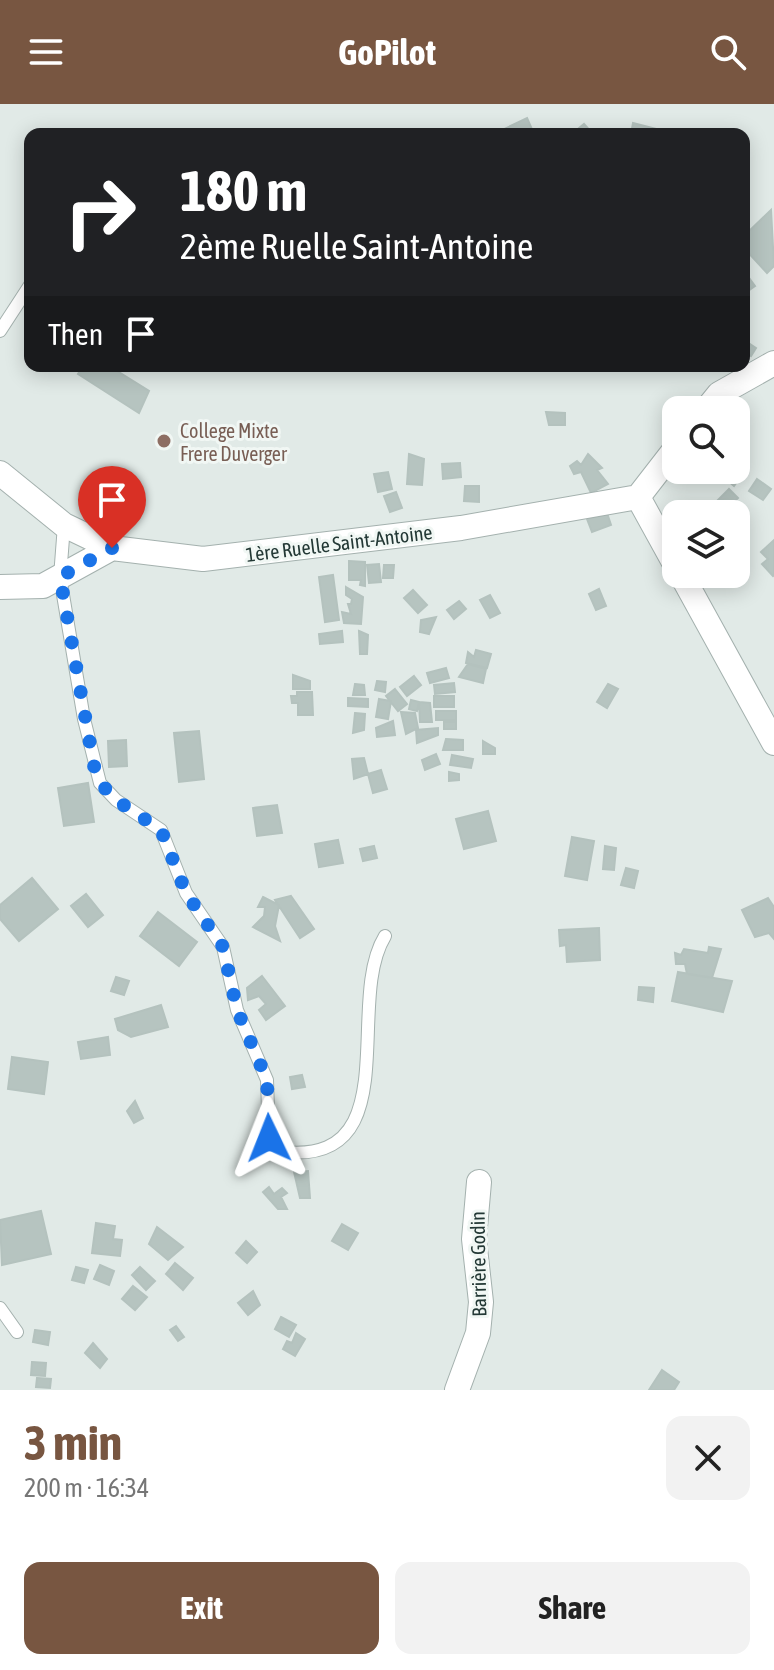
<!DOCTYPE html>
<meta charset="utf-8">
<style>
:root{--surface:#fff;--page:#f2f2f2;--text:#222;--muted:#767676;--accent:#785641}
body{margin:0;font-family:"Asap Condensed",sans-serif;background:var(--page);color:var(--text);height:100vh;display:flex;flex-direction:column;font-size:30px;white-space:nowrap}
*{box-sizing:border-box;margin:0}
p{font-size:26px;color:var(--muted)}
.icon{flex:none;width:44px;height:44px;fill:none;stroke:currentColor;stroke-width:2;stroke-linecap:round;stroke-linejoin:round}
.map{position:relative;height:1286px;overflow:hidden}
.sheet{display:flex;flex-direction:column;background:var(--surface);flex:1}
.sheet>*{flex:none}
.guide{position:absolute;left:24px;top:24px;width:726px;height:244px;border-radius:16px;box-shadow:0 4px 20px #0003;background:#202124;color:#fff;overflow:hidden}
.controls{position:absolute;left:662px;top:292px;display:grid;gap:16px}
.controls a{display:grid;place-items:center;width:88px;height:88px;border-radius:16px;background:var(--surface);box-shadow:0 4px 20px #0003;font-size:40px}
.pin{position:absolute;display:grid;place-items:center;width:68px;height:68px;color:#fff;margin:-82px -34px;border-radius:50% 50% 50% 0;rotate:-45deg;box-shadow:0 0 8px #0007}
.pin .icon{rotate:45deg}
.me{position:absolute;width:88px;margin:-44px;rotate:358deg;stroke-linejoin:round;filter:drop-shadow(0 0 6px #0008)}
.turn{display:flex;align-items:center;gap:28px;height:168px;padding:0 24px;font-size:36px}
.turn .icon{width:104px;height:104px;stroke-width:2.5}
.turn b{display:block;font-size:56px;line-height:68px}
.then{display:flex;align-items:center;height:76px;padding:0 24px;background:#0003;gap:16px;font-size:30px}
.round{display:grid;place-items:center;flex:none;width:84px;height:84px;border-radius:16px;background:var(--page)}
.head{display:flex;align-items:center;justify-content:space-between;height:136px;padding:0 24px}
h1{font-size:48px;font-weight:700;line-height:60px;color:var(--accent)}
.cta{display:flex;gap:16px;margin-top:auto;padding:16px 24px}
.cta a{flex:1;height:92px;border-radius:16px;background:var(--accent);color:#fff;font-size:32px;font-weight:700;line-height:92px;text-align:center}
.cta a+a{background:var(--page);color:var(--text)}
header{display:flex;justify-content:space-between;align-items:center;height:104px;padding:0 24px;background:var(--accent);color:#fff;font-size:36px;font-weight:700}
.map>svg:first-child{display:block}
.building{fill:#b6c4c0;stroke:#b4c2be;stroke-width:2}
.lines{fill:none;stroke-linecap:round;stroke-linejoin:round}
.service-casing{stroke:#a4b1ae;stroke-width:14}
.minor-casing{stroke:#a4b1ae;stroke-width:26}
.service{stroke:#fff;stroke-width:12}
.minor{stroke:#fff;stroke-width:24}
.route{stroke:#1a73e8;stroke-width:14;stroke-dasharray:0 25.2}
.education-dot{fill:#8d6e63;stroke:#f1f7f4;stroke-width:3}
.labels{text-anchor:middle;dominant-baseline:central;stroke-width:6;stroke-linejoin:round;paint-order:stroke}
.education-label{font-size:20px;fill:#785e54;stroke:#f1f7f4;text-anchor:start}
.street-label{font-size:20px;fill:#233835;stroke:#f1f7f4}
</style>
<header><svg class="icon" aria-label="menu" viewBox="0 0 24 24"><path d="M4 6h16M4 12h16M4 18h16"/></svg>GoPilot<svg class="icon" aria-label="search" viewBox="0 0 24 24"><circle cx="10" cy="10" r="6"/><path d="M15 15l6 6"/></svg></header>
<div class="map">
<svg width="774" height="1286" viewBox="0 0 774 1286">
<rect width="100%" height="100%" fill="#e1eae7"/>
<path class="building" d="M 527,14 L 534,30 L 494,30 Z
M 633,19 L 664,27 L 663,30 L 631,30 Z
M 584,20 L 593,30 L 572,30 Z
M 771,106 L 774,162 L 767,169 L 744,144 L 744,132 Z
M 744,167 L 755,182 L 745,189 L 744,187 Z
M 744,236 L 756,244 L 751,252 L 744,247 Z
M 83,262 L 109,262 L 149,287 L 139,309 L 78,270 Z
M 546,308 L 565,309 L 565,321 L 549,321 Z
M 409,350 L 424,355 L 422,381 L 407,380 Z
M 588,350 L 602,364 L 597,366 L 608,380 L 591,389 L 581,368 L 574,370 L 570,362 L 577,357 L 581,361 Z
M 736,355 L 748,362 L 734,382 L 716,366 L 736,366 Z
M 460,359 L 461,373 L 443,375 L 442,360 Z
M 388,368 L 392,385 L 378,388 L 374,370 Z
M 757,375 L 771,385 L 763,396 L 749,387 Z
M 465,382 L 479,382 L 479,398 L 464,397 Z
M 729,385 L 738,394 L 727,405 L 718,396 Z
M 396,388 L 402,404 L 390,408 L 384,392 Z
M 607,409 L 611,421 L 592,428 L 587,415 Z
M 774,436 L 774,471 L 773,472 L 762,460 L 768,455 L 761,448 Z
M 349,457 L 365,458 L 365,482 L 360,481 L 361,476 L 349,476 Z
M 379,460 L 381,478 L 369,479 L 367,461 Z
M 384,461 L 394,461 L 393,474 L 383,474 Z
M 333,471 L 339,516 L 325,518 L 319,473 Z
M 346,483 L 363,493 L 361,520 L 344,519 L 342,508 L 351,510 L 348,500 L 351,500 L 352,495 L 346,491 Z
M 599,485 L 606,502 L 596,506 L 589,490 Z
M 413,486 L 427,501 L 418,509 L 404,494 Z
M 490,491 L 500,509 L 490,514 L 480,496 Z
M 459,497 L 466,505 L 454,515 L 447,506 Z
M 436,513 L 429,530 L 420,528 L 421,516 Z
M 342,527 L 343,538 L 320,540 L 319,530 Z
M 359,527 L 368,531 L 367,550 L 360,550 Z
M 476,546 L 491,550 L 487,564 L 466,559 L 468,548 L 474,553 Z
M 468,560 L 486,565 L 483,579 L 459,573 Z
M 446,564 L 449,574 L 430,579 L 427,569 Z
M 293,571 L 310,577 L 310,585 L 293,585 Z
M 414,572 L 421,581 L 407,592 L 400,583 Z
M 377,577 L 386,578 L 385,588 L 375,586 Z
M 454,579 L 455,588 L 435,590 L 434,581 Z
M 355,580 L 364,581 L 365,591 L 353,591 Z
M 608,580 L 618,585 L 607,604 L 597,598 Z
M 395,585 L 407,600 L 398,607 L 386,592 Z
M 297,588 L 312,588 L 313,611 L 298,611 L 298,599 L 292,599 L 291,592 L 297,592 Z
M 434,592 L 454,592 L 454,603 L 434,603 Z
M 348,594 L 368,595 L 368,603 L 348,602 Z
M 379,595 L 391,597 L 388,615 L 376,613 Z
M 411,596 L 419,598 L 417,607 L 409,605 Z
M 419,598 L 430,599 L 432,618 L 420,618 Z
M 436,607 L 456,607 L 456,616 L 436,616 Z
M 401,608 L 415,609 L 418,624 L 406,630 Z
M 355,609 L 365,610 L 364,626 L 353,629 Z
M 393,617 L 395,631 L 377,633 L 376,624 Z
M 444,618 L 456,618 L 456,625 L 444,625 Z
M 438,624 L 438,631 L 417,639 L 416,626 Z
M 199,627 L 204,675 L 179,678 L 174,629 Z
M 446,635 L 463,636 L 463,646 L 443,646 Z
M 126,636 L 127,662 L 109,663 L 108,637 Z
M 483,637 L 495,644 L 495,650 L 483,650 Z
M 436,650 L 440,660 L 425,666 L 422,656 Z
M 452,651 L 473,655 L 471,664 L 450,661 Z
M 364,654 L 368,670 L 354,675 L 352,655 Z
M 381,666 L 387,685 L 373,689 L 368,670 Z
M 449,668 L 459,670 L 459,676 L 449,677 Z
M 88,679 L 94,718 L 64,722 L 58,684 Z
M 277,701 L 282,729 L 257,732 L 253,704 Z
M 488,707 L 496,737 L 464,745 L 456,715 Z
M 572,733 L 594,737 L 587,776 L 565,772 Z
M 338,736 L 343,759 L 319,763 L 315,740 Z
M 374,742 L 377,754 L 363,757 L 360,745 Z
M 605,742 L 616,744 L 614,766 L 603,765 Z
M 626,764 L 638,767 L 634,784 L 621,781 Z
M 32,774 L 58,805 L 19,837 L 0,815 L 0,801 Z
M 86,790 L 103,811 L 88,823 L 71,802 Z
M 291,792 L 314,825 L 300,834 L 275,796 Z
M 263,793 L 279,801 L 275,822 L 280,837 L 253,823 L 264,812 L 265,803 L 258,803 Z
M 768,794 L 774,803 L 774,835 L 769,829 L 755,833 L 742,806 Z
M 158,808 L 197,838 L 179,862 L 140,832 Z
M 599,824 L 600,856 L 567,858 L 566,841 L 560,842 L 559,826 Z
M 709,843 L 721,845 L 712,874 L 687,870 L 685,860 L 676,860 L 675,849 L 681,851 L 684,845 L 708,849 Z
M 678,868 L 732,877 L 723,908 L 672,897 Z
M 262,872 L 285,902 L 266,916 L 259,906 L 266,900 L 259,892 L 248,896 L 247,884 Z
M 116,873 L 129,877 L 124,891 L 111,887 Z
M 639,883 L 654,884 L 653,898 L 638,896 Z
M 161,901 L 168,923 L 131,933 L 118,926 L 115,915 Z
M 108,933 L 110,951 L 81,955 L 78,938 Z
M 12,953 L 48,958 L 44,990 L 8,985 Z
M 302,971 L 305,983 L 292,985 L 290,973 Z
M 135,997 L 143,1014 L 134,1019 L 127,1007 Z
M 308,1067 L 310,1094 L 300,1094 L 294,1068 Z
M 269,1083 L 274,1090 L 282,1084 L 287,1089 L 281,1093 L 287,1105 L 278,1105 L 263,1088 Z
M 41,1107 L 51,1150 L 2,1161 L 0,1116 Z
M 96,1119 L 115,1122 L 113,1135 L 122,1136 L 120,1152 L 92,1149 Z
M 342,1120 L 358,1129 L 348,1146 L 332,1137 Z
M 157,1123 L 183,1143 L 168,1156 L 149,1140 Z
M 246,1137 L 257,1148 L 247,1159 L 236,1149 Z
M 175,1159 L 193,1174 L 183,1186 L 166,1170 Z
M 100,1161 L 114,1167 L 109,1181 L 94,1175 Z
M 76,1163 L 88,1166 L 84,1179 L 72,1176 Z
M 140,1163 L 155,1177 L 146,1186 L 132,1171 Z
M 133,1182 L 147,1193 L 135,1206 L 122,1195 Z
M 253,1187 L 260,1201 L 248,1211 L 238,1199 Z
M 281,1213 L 296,1221 L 289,1233 L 275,1225 Z
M 176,1222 L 184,1233 L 178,1237 L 170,1226 Z
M 35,1226 L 50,1228 L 48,1241 L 33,1238 Z
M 296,1229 L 305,1235 L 295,1252 L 283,1245 L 287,1237 L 292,1239 Z
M 93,1239 L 107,1255 L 100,1264 L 85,1249 Z
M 32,1258 L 46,1259 L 45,1272 L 31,1271 Z
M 662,1266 L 679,1278 L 674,1286 L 649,1286 Z
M 37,1274 L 51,1275 L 50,1284 L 36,1283 Z"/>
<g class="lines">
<g class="service-casing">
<path id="service" d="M 0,227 L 30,181
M 64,421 L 60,473 L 84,615 L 100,679 L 116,696 L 161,726 L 186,789 L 223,843 L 237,906 L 267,976 L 269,1034 L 276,1047 C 411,1067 343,900 385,832
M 0,1204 L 17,1228"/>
</g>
<g class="minor-casing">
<path id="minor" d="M 706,306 L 719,290 L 774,259
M 0,369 L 64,421 L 112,444 L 203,455 L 461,424 L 638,393 L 676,344
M 638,393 L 676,462
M 681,470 L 774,639
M 0,483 L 43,482 L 112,444
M 457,1286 L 478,1229 L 481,1198 L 474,1135 L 479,1078"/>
</g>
<use href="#service" class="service"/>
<use href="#minor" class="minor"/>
</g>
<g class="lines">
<path class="route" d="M 112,444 L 60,473 L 94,662 L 100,679 L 116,696 L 161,726 L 186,789 L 223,843 L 237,906 L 267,976 L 269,1034"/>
</g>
<circle class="education-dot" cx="164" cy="337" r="8"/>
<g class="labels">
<g class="education-label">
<text x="180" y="326">College Mixte<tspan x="180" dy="23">Frere Duverger</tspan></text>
</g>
<g class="street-label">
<text transform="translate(339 439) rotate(-7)">1ère Ruelle Saint-Antoine</text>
<text transform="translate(478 1160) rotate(-91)">Barrière Godin</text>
</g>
</g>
</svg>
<div class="controls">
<a><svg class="icon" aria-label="search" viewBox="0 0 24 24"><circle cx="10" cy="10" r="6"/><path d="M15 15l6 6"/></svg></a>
<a><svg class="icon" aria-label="layers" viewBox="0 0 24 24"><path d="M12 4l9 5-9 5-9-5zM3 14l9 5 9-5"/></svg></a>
</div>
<div class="pin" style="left:112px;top:444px;background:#d93025"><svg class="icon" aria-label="arrive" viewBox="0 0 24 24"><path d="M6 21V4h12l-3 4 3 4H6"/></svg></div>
<svg class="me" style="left:269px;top:1034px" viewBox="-20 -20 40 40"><path d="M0-17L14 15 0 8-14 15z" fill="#1a73e8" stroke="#fff" stroke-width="4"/></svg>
<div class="guide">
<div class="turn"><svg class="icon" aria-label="right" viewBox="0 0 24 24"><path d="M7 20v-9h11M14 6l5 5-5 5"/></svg><div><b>180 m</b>2ème Ruelle Saint-Antoine</div></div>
<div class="then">Then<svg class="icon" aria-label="arrive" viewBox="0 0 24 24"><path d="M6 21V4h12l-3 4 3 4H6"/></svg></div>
</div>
</div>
<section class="sheet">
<div class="head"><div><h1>3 min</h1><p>200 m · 16:34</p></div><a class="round"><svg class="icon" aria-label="close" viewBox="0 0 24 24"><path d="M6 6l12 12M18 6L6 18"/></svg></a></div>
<div class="cta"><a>Exit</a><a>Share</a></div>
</section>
